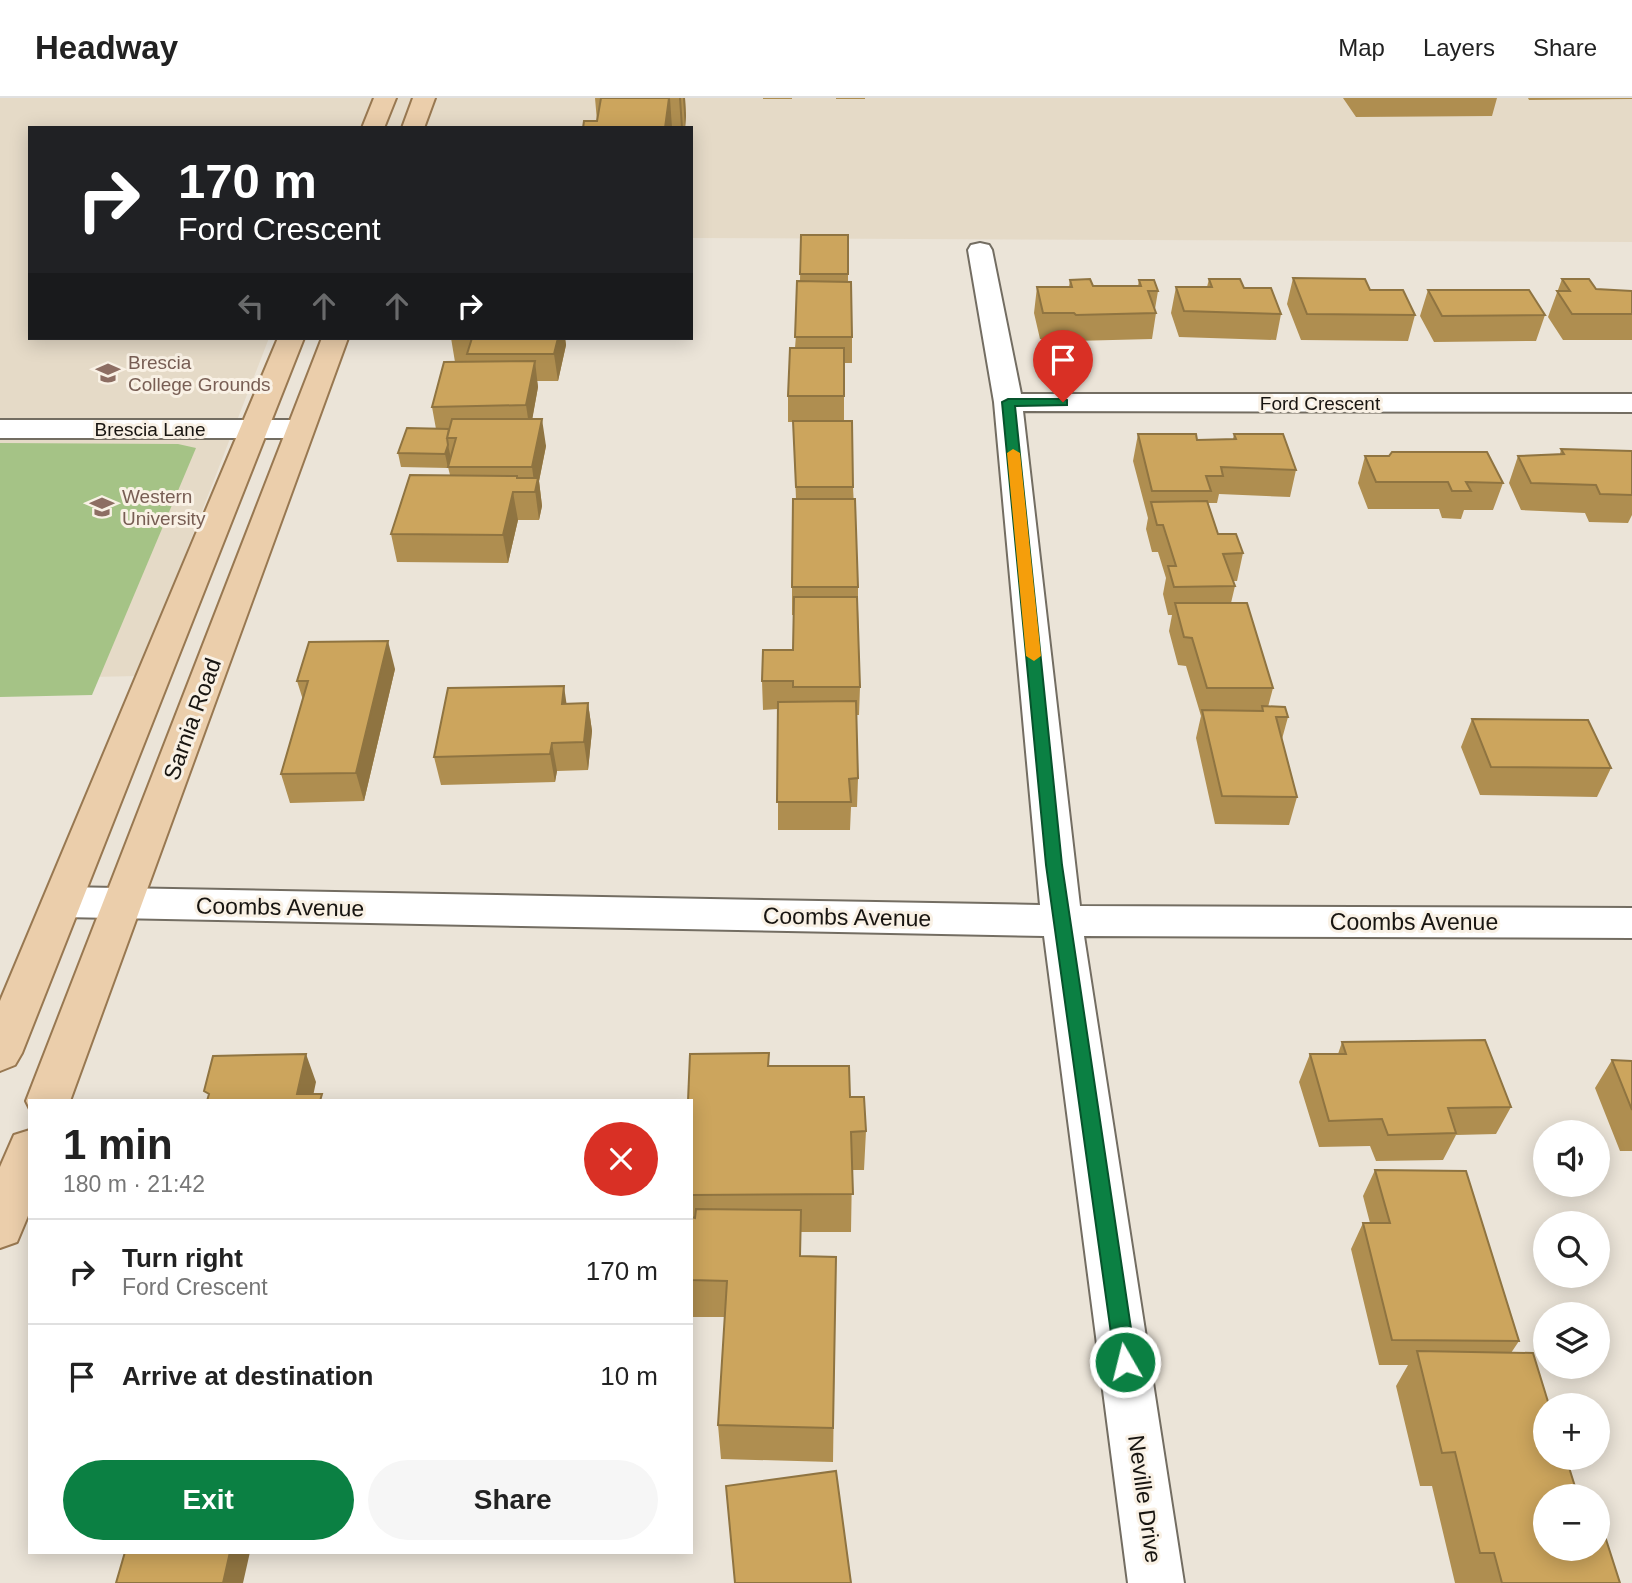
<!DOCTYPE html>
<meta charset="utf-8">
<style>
:root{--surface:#fff;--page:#f6f6f6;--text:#222;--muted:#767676;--line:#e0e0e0;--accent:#0b8043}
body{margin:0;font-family:Arial,sans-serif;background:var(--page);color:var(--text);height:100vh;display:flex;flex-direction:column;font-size:26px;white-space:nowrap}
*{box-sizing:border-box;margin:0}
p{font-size:23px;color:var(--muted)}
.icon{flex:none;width:38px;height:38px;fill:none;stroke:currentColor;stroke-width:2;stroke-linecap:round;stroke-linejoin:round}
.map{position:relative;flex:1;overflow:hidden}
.drawer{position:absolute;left:28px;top:1001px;width:665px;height:455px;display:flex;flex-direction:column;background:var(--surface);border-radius:0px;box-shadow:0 4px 18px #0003}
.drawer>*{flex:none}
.guide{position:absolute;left:28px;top:28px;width:665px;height:214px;border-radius:0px;box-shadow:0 4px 18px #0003;background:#202124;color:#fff;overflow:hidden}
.tools{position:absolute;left:1533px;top:1022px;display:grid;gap:14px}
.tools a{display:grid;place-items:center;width:77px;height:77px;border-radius:50%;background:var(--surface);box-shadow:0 4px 18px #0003;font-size:35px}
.pin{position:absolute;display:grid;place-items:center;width:60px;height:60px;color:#fff;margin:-72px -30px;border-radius:50% 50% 50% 0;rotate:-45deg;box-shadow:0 0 7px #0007}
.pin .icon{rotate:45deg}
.me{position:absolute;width:77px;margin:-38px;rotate:352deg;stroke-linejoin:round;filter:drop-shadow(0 0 5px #0008)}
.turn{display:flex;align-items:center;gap:24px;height:147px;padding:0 35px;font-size:32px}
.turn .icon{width:91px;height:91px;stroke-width:2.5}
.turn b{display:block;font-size:49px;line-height:60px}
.lanes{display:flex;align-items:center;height:66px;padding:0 35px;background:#0003;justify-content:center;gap:35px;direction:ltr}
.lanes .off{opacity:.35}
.round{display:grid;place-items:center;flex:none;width:74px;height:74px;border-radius:37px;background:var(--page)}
.summary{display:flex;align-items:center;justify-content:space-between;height:119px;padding:0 35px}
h1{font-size:42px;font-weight:800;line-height:52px}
.cta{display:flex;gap:14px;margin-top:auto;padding:14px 35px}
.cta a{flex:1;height:80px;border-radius:42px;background:var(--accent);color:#fff;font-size:28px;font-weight:800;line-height:80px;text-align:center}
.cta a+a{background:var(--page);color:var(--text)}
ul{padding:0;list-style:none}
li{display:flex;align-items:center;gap:21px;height:105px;padding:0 35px;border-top:2px solid var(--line)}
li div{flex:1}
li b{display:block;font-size:26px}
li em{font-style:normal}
header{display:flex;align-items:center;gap:42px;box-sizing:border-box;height:98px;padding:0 35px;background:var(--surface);border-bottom:2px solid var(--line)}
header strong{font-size:33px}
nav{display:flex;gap:38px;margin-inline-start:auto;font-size:24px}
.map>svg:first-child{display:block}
.built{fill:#e5dac7}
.green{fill:#a5c386}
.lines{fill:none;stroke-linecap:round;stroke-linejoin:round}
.minor-casing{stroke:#736d62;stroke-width:4}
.major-casing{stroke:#987851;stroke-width:4}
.minor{fill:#fff;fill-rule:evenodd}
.major{fill:#ebceab;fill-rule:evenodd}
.wall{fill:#af8e50}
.shaded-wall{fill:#8f7441}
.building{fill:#cca55d;stroke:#8f7441;stroke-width:2}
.route{fill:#0b8043;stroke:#07532c;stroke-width:2}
.slow{fill:#f59e0b}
.labels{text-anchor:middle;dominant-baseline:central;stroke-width:6;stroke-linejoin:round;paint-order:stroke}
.far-education-label{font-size:19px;fill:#785e54;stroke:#f9f1e5;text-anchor:start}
.far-street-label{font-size:19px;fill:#181511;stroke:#f9f1e5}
.street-label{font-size:23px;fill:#181511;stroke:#f9f1e5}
</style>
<header>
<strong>Headway</strong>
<nav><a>Map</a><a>Layers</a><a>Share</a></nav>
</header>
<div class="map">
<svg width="1632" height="1485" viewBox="0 0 1632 1485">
<rect width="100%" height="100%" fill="#ebe4d8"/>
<path class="built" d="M 0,0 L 1632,0 L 1632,144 L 691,140 L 691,30 L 30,30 L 30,240 L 269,240 L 138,578 L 0,581 Z"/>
<path class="green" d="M 0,345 L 178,346 L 196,350 L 92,597 L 0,599 Z"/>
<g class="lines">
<g class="minor-casing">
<path id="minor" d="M 980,145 L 989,147 L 992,152 L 1021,296 L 1632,296 L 1632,314 L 1023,313 L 1080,808 L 1632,810 L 1632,840 L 1084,838 L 1184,1485 L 1128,1485 L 1044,838 L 62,819 L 48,815 L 42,804 L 48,793 L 62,789 L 1040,807 L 994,304 L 968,152 L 971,147 Z
M 0,322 L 300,322 L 310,325 L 314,331 L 310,337 L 300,340 L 0,340 Z"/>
</g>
<g class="major-casing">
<path id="major" d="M 374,0 L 396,0 L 384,30 L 362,30 Z
M 413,0 L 435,0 L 424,30 L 402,30 Z
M 278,240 L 304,240 L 22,955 L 15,967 L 0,973 L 0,903 Z
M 322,240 L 348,240 L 70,1003 L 30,1003 L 30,1011 L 26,1003 Z
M 30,1032 L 30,1113 L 17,1144 L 0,1150 L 0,1069 L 14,1037 Z"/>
</g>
<use href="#minor" class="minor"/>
<use href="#major" class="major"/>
</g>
<path class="wall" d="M 595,0 L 685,0 L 686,18 L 685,30 L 583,30 L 597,23 Z
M 763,0 L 792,0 L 792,1 L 763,1 Z
M 836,0 L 865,0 L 865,1 L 836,1 Z
M 1343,0 L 1497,0 L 1492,18 L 1356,19 Z
M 1528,0 L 1632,0 L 1632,1 L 1529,2 Z
M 801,137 L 848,137 L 848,184 L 852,239 L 852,265 L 844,265 L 844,323 L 853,389 L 858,489 L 858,511 L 860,589 L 859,617 L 856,617 L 858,680 L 857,709 L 851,709 L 850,732 L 778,732 L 778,611 L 763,612 L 762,583 L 793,552 L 794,517 L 792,517 L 792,489 L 796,401 L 793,324 L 788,324 L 788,298 L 795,250 L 800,183 Z
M 1293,180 L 1415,217 L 1408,243 L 1301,242 L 1287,206 Z
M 1209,181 L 1244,190 L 1281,216 L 1276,242 L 1179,239 L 1171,215 L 1176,189 L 1207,189 Z
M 1562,181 L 1596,191 L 1632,193 L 1632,242 L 1563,242 L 1548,219 Z
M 1070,182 L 1093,188 L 1138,188 L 1139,182 L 1158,193 L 1155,211 L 1156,215 L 1152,241 L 1073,243 L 1071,241 L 1040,241 L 1034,215 L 1037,189 L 1069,189 Z
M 1428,192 L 1545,217 L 1536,243 L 1434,244 L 1420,218 Z
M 451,240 L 565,240 L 566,247 L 558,283 L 537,283 L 538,289 L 532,321 L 546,348 L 539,383 L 542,408 L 539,422 L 518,422 L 508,465 L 397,464 L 391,436 L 450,377 L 448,369 L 449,366 L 448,370 L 401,369 L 398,355 L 436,331 L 432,309 L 455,264 Z
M 1138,336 L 1197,342 L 1233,341 L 1234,336 L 1296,372 L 1290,399 L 1219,396 L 1217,405 L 1208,405 L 1218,436 L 1243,455 L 1237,483 L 1233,483 L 1235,488 L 1231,505 L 1273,590 L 1268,609 L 1288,619 L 1282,641 L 1297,699 L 1289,727 L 1215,726 L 1196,640 L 1201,618 L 1186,568 L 1178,567 L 1169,533 L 1172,517 L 1168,517 L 1163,496 L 1166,480 L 1158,454 L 1152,454 L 1146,431 L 1148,420 L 1133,363 Z
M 1561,351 L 1632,353 L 1632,417 L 1628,425 L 1589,424 L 1585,415 L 1521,412 L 1509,385 L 1518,358 L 1560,356 Z
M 1365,358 L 1503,385 L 1493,412 L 1464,412 L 1461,421 L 1442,420 L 1439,411 L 1368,411 L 1358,385 Z
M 395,571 L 364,703 L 290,705 L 281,676 L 303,602 L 297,583 Z
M 566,605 L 588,605 L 592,633 L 588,672 L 557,673 L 555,684 L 441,687 L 434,659 Z
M 1472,621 L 1611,670 L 1597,699 L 1480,697 L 1461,649 Z
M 1342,944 L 1511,1009 L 1496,1036 L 1456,1037 L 1443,1062 L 1376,1063 L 1370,1048 L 1319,1049 L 1299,984 L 1310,956 L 1338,956 Z
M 1612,962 L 1632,963 L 1632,1053 L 1620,1053 L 1595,990 Z
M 769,968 L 850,999 L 866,1033 L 864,1072 L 852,1072 L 851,1134 L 801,1134 L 801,1158 L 836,1159 L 833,1364 L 721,1361 L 718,1327 L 725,1219 L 691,1219 L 691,1003 Z
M 1375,1072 L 1519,1243 L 1511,1255 L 1545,1398 L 1620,1485 L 1455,1485 L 1432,1388 L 1420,1388 L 1396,1288 L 1408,1267 L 1379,1267 L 1351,1151 L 1363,1125 L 1370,1125 L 1363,1098 Z"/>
<path class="shaded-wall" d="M 669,0 L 670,0 L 672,30 L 665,30 Z
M 679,0 L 681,0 L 683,30 L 681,30 Z
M 683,0 L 685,0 L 686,18 L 685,30 Z
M 558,240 L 565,240 L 566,247 L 558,283 L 554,256 Z
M 535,263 L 538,289 L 530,334 L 526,307 Z
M 542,321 L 546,348 L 539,383 L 542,408 L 539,422 L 532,369 Z
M 448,347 L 451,360 L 448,370 L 445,356 Z
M 513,394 L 518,422 L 508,465 L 503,437 Z
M 388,543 L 395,571 L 364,703 L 356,675 Z
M 564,588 L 568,616 L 562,606 Z
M 588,605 L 592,633 L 588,672 L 584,644 Z
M 552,645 L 557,673 L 555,684 L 550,656 Z
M 306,956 L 316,984 L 312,1003 L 297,996 Z
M 801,1112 L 801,1150 L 800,1195 L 800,1158 Z
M 230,1454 L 250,1454 L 243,1485 L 223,1485 Z"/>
<path class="building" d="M 601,0 L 669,0 L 665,30 L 583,30 L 584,23 L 597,23 Z
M 801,137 L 848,137 L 848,176 L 800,176 Z
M 1293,180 L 1365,181 L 1370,192 L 1403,192 L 1415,217 L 1307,216 Z
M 1090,181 L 1093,188 L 1141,188 L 1139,182 L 1154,182 L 1158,193 L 1148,193 L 1156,215 L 1076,217 L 1074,215 L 1043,215 L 1037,189 L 1072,189 L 1070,182 Z
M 1209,181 L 1240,181 L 1244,190 L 1271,190 L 1281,216 L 1184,213 L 1176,189 L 1212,189 Z
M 1562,181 L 1589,181 L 1596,191 L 1632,193 L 1632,216 L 1572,216 L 1557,193 L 1570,193 Z
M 797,183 L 851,184 L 852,239 L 795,239 Z
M 1428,192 L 1529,192 L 1545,217 L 1442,218 Z
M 472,240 L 558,240 L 554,256 L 467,256 Z
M 790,250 L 844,250 L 844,298 L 788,298 Z
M 535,263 L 526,307 L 432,309 L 444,264 Z
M 452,321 L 542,321 L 532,369 L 448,369 L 456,340 L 447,340 Z
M 793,323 L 852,323 L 853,389 L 796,389 Z
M 407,330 L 449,331 L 447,340 L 448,347 L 445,356 L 398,355 Z
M 1138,336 L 1196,336 L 1197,342 L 1236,341 L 1234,336 L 1283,336 L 1296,372 L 1221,369 L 1223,378 L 1206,378 L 1211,393 L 1152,393 Z
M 1561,351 L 1632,353 L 1632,397 L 1600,396 L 1596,387 L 1531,385 L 1518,358 L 1564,356 Z
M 1392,354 L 1487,354 L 1503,385 L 1466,384 L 1471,393 L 1452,393 L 1448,384 L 1376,384 L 1365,358 L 1389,358 Z
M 410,377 L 517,378 L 517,380 L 538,380 L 535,394 L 513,394 L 503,437 L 391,436 Z
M 793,401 L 855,401 L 858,489 L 792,489 Z
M 1207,403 L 1218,436 L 1236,436 L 1243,455 L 1223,456 L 1235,488 L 1174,489 L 1168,468 L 1176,468 L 1163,427 L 1157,427 L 1151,404 Z
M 794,499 L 857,499 L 860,589 L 793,589 L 793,583 L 762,583 L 763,552 L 793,552 Z
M 1175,505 L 1247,505 L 1273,590 L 1207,590 L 1192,540 L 1184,539 Z
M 388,543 L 356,675 L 281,676 L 308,583 L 297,583 L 309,544 Z
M 564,588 L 562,606 L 588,605 L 584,644 L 552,645 L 550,656 L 434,659 L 448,590 Z
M 856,603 L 858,680 L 849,681 L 851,704 L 777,704 L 778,604 Z
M 1262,608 L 1285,609 L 1288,619 L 1276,619 L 1297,699 L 1222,698 L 1202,612 L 1263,613 Z
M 1472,621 L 1588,622 L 1611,670 L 1491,669 Z
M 1485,942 L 1511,1009 L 1448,1010 L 1456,1035 L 1388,1037 L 1382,1021 L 1329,1023 L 1310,956 L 1346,956 L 1342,944 Z
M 769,955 L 768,968 L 849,968 L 850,999 L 864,999 L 866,1033 L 851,1034 L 853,1096 L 691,1097 L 691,1003 L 688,1003 L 690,956 Z
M 306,956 L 297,996 L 322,996 L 320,1003 L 207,1003 L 209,996 L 204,993 L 213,958 Z
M 1612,962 L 1632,963 L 1632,1012 Z
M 1375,1072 L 1466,1073 L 1519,1243 L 1392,1242 L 1363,1125 L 1390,1125 Z
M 696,1111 L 801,1112 L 800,1158 L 836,1159 L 833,1330 L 718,1327 L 727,1183 L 691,1182 L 691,1119 L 695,1120 Z
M 1417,1253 L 1533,1255 L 1549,1307 L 1545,1307 L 1545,1360 L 1566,1360 L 1578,1398 L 1545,1398 L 1545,1451 L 1598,1451 L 1598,1432 L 1603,1432 L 1620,1485 L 1502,1485 L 1494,1455 L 1480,1455 L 1455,1354 L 1442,1355 Z
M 836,1373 L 851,1485 L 735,1485 L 726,1388 Z
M 125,1454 L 230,1454 L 223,1485 L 116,1485 Z"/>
<path class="route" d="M 1063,301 L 1067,302 L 1067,307 L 1015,308 L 1062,767 L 1136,1264 L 1132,1271 L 1125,1274 L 1118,1271 L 1115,1264 L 1046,767 L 1002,304 L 1008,301 Z"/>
<path class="slow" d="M 1013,351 L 1020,355 L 1041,558 L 1034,563 L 1026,558 L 1007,355 Z"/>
<defs>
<g id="university-bare" transform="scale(1.89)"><path d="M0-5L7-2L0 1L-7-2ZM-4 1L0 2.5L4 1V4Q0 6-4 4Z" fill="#8d6e63" stroke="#f9f1e5" stroke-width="2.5" paint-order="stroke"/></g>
</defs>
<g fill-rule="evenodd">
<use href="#university-bare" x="108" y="275"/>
<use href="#university-bare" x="102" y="409"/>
</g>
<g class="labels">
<g class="far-education-label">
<text x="128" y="264">Brescia<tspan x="128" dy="22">College Grounds</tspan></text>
<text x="122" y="398">Western<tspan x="122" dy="22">University</tspan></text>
</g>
<g class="far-street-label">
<text x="1320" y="305">Ford Crescent</text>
<text x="150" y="331">Brescia Lane</text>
</g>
<g class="street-label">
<text transform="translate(192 621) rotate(-70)">Sarnia Road</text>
<text transform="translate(280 809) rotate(1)">Coombs Avenue</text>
<text transform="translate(847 819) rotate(1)">Coombs Avenue</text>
<text x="1414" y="824">Coombs Avenue</text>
<text transform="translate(1145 1401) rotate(82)">Neville Drive</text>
</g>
</g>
</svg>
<div class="tools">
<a><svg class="icon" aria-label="sound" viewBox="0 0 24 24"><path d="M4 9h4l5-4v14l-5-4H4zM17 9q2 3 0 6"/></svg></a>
<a><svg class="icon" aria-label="search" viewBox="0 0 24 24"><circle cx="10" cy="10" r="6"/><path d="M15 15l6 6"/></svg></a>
<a><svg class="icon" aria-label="layers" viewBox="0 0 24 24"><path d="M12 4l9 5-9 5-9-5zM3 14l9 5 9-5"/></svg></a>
<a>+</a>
<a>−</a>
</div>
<div class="pin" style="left:1063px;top:304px;background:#d93025"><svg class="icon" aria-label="arrive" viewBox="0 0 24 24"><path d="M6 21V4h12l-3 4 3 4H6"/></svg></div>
<svg class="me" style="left:1125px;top:1264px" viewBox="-20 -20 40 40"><circle r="17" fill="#0b8043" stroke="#fff" stroke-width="3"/><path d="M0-11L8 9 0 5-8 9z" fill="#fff"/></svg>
<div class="guide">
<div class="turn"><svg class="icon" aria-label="right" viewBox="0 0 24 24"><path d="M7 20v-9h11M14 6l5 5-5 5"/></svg><div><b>170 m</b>Ford Crescent</div></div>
<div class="lanes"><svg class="icon off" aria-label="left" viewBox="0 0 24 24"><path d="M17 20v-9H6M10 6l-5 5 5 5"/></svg><svg class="icon off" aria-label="ahead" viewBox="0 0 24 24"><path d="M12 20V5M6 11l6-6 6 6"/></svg><svg class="icon off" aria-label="ahead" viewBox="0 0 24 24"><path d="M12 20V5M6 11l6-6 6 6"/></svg><svg class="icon" aria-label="right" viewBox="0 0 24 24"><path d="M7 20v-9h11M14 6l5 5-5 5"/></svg></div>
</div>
<section class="drawer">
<div class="summary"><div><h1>1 min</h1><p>180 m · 21:42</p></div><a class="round" style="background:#d93025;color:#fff"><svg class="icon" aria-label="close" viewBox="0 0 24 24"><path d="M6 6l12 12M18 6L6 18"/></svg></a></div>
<ul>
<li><svg class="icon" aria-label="right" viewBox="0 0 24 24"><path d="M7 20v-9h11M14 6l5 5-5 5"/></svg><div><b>Turn right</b><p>Ford Crescent</p></div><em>170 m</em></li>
<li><svg class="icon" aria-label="arrive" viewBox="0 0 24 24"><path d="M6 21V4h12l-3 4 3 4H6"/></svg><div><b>Arrive at destination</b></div><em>10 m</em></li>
</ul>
<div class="cta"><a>Exit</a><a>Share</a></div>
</section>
</div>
